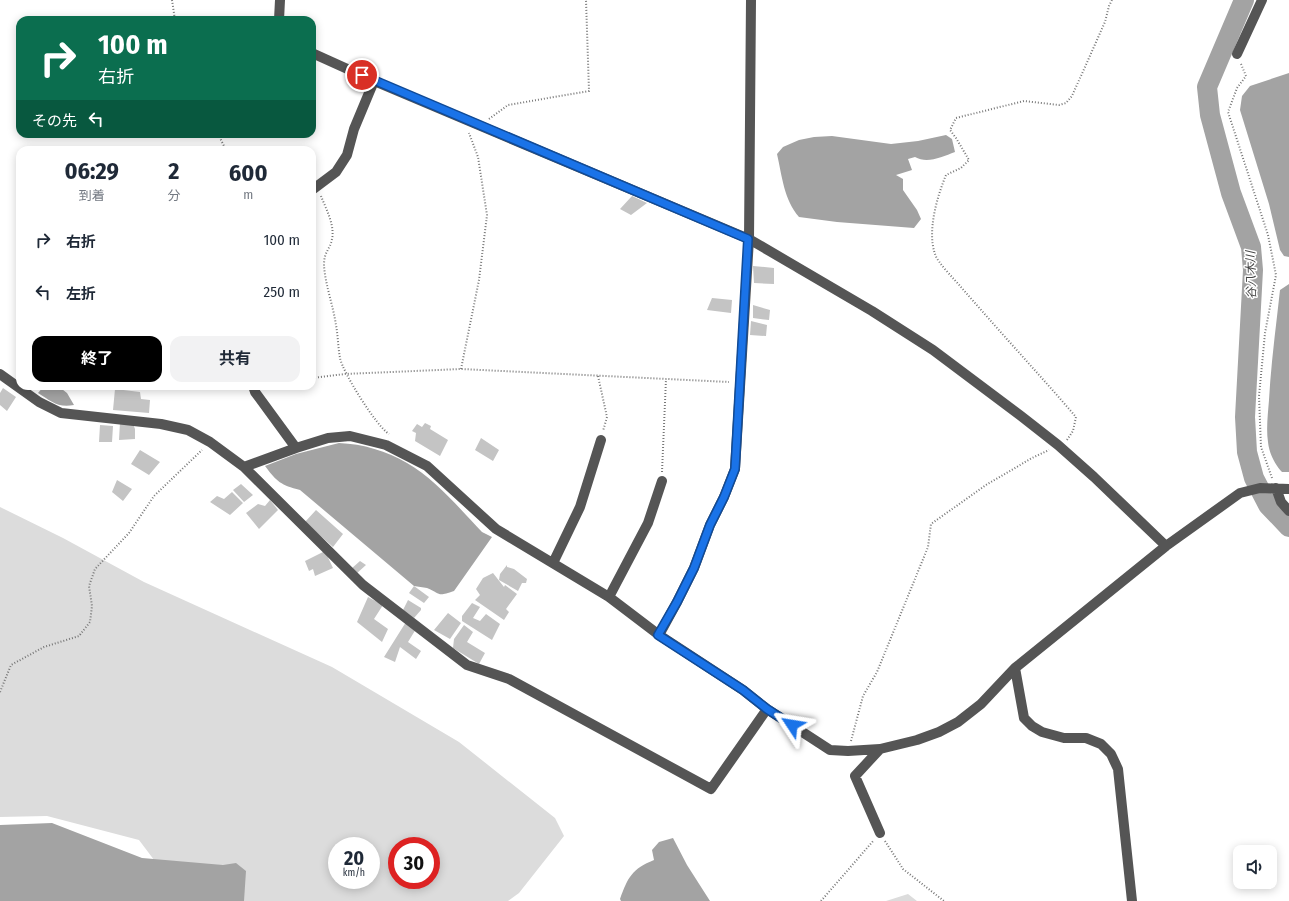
<!DOCTYPE html>
<html lang="ja">
<meta charset="utf-8">
<style>
:root{--surface:#fff;--page:#f2f2f3;--text:#1f2937;--muted:#747a83;--accent:#000}
body{margin:0;font-family:"Fira Sans Condensed","Noto Sans JP",sans-serif;background:var(--page);color:var(--text);height:100vh;display:flex;flex-direction:column;font-size:15px;white-space:nowrap}
*{box-sizing:border-box;margin:0}
p{font-size:13px;color:var(--muted)}
.icon{flex:none;width:22px;height:22px;fill:none;stroke:currentColor;stroke-width:2;stroke-linecap:round;stroke-linejoin:round}
.map{position:relative;flex:1;overflow:hidden}
.drawer{position:absolute;left:16px;top:146px;width:300px;height:244px;display:flex;flex-direction:column;background:var(--surface);border-radius:12px;box-shadow:0 2px 10px #0003}
.drawer>*{flex:none}
.banner{position:absolute;left:16px;top:16px;width:300px;height:122px;border-radius:12px;box-shadow:0 2px 10px #0003;background:#0b6e4f;color:#fff;overflow:hidden}
.fabs{position:absolute;left:1233px;top:845px;display:grid;gap:8px}
.fabs a{display:grid;place-items:center;width:44px;height:44px;border-radius:8px;background:var(--surface);box-shadow:0 2px 10px #0003;font-size:20px}
.speed{position:absolute;left:328px;top:837px;display:flex;gap:8px;font-size:20px;font-weight:700;text-align:center}
.speed>*{display:grid;place-content:center;width:52px;height:52px;border-radius:50%;background:var(--surface);box-shadow:0 2px 10px #0003;line-height:1}
.speed small{font-size:10px;font-weight:400}
.speed .limit{border:6px solid #d22;background:#fff;color:#111}
.pin{position:absolute;display:grid;place-items:center;width:34px;height:34px;color:#fff;margin:-17px;border:2px solid #fff;border-radius:50%;box-shadow:0 1px 4px #0007}
.me{position:absolute;width:44px;margin:-22px;rotate:303deg;stroke-linejoin:round;filter:drop-shadow(0 0 3px #0008)}
.turn{display:flex;align-items:center;gap:14px;height:84px;padding:0 16px;font-size:18px}
.turn .icon{width:52px;height:52px;stroke-width:2.5}
.turn b{display:block;font-size:28px;line-height:34px}
.then{display:flex;align-items:center;height:38px;padding:0 16px;background:#0003;gap:8px;font-size:15px}
.eta{display:flex;justify-content:space-evenly;align-items:center;height:68px;text-align:center}
.eta b{font-size:24px;font-weight:700;line-height:28px}
.action{display:flex;gap:8px;margin-top:auto;padding:8px 16px}
.action a{flex:1;height:46px;border-radius:12px;background:var(--accent);color:#fff;font-size:16px;font-weight:700;line-height:46px;text-align:center}
.action a+a{background:var(--page);color:var(--text)}
ul{padding:0;list-style:none}
li{display:flex;align-items:center;gap:12px;height:52px;padding:0 16px}
li div{flex:1}
li b{display:block;font-size:15px}
li em{font-style:normal}
.map>svg:first-child{display:block}
.green{fill:#dcdcdc;fill-rule:evenodd}
.water{fill:#a3a3a3}
.lines{fill:none;stroke-linecap:round;stroke-linejoin:round}
.river{stroke:#a3a3a3;stroke-width:20}
.building{fill:#c4c4c4}
.path{stroke:#777;stroke-width:2;stroke-dasharray:1 2;stroke-linecap:butt}
.minor{stroke:#555;stroke-width:10}
.route-casing{stroke:#114b97;stroke-width:10}
.route{stroke:#1a73e8;stroke-width:7}
.labels{text-anchor:middle;dominant-baseline:central;stroke-width:3;stroke-linejoin:round;paint-order:stroke}
.water-label{font-size:12px;font-style:italic;fill:#444;stroke:#fff}
</style>
<div class="map">
<svg width="1289" height="901" viewBox="0 0 1289 901">
<rect width="100%" height="100%" fill="#fff"/>
<path class="green" d="M 0,507 L 63,538 L 144,582 L 332,667 L 459,742 L 555,818 L 564,836 L 519,893 L 508,901 L 185,901 L 139,840 L 47,816 L 0,817 ZM 337,846 L 371,846 L 371,880 L 337,880 ZM 397,846 L 431,846 L 431,880 L 397,880 Z
M 908,894 L 917,901 L 886,901 Z"/>
<path class="water" d="M 1289,73 L 1289,257 L 1284,256 L 1280,250 L 1269,204 L 1240,110 L 1242,96 L 1250,86 Z
M 946,135 L 952,139 L 955,152 C 942,157 927,164 915,157 L 908,159 L 912,170 L 896,175 L 903,179 L 903,190 L 917,210 L 921,219 L 914,228 L 837,222 L 799,217 C 784,200 782,176 777,154 L 783,147 L 799,140 L 814,137 L 832,136 L 891,144 L 918,141 Z
M 1289,284 L 1289,472 L 1282,472 C 1275,465 1269,453 1268,442 C 1266,429 1268,413 1269,400 C 1271,363 1276,327 1280,290 Z
M 44,386 L 58,386 L 67,393 L 74,405 C 57,408 51,401 38,393 Z
M 339,443 C 363,444 387,451 407,463 C 435,479 460,509 482,532 L 492,537 L 454,591 C 437,597 441,594 427,588 C 423,587 418,587 414,586 L 300,490 C 281,485 277,482 265,466 L 296,454 Z
M 52,823 L 142,858 L 223,865 L 236,863 L 246,871 L 244,901 L 0,901 L 0,825 Z
M 673,838 L 687,865 L 710,901 L 621,901 L 620,899 C 628,877 632,869 654,860 L 652,850 L 659,842 Z"/>
<g class="lines">
<path class="river" d="M 1244,0 L 1207,87 L 1210,115 L 1231,193 L 1251,247 L 1253,270 L 1245,417 L 1247,452 L 1254,478 L 1268,505 L 1289,527"/>
</g>
<path class="building" d="M 632,196 L 647,203 L 631,215 L 620,209 Z
M 753,266 L 774,268 L 774,284 L 754,283 Z
M 712,298 L 732,300 L 731,313 L 707,310 Z
M 753,305 L 770,310 L 769,320 L 753,318 Z
M 751,321 L 767,325 L 766,336 L 750,335 Z
M 3,388 L 16,397 L 7,411 L 0,405 L 0,393 Z
M 115,389 L 140,392 L 141,399 L 150,400 L 149,413 L 113,410 Z
M 120,422 L 133,424 L 135,429 L 135,439 L 119,440 Z
M 425,423 L 431,426 L 430,429 L 448,440 L 440,456 L 415,441 L 416,433 L 412,431 L 417,424 L 422,427 Z
M 100,425 L 113,426 L 112,442 L 99,442 Z
M 481,438 L 499,450 L 493,461 L 475,450 Z
M 140,450 L 160,462 L 149,475 L 131,464 Z
M 117,480 L 132,489 L 123,501 L 112,492 Z
M 241,484 L 253,495 L 244,502 L 233,490 Z
M 232,492 L 243,503 L 230,515 L 210,502 L 217,496 L 224,499 Z
M 270,500 L 278,510 L 259,529 L 246,513 L 258,504 L 265,506 Z
M 316,510 L 343,534 L 333,547 L 305,522 Z
M 325,551 L 333,568 L 315,576 L 313,569 L 309,571 L 305,561 Z
M 360,561 L 366,565 L 356,574 L 351,569 Z
M 507,565 L 507,567 L 514,569 L 527,579 L 526,583 L 522,583 L 518,591 L 499,580 L 500,574 Z
M 493,573 L 504,587 L 505,585 L 517,594 L 506,609 L 509,612 L 504,620 L 475,600 L 480,595 L 476,589 L 483,578 Z
M 414,586 L 429,597 L 424,603 L 409,593 Z
M 368,597 L 383,605 L 374,619 L 388,629 L 382,642 L 357,622 Z
M 408,600 L 421,608 L 421,610 L 414,618 L 403,610 Z
M 472,603 L 480,607 L 473,618 L 480,621 L 486,614 L 500,624 L 492,640 L 462,621 L 462,616 Z
M 448,613 L 461,623 L 450,639 L 434,630 Z
M 406,622 L 416,629 L 408,642 L 421,651 L 416,659 L 400,647 L 395,662 L 384,657 Z
M 464,625 L 473,632 L 467,642 L 485,653 L 479,664 L 453,648 L 454,639 Z"/>
<g class="lines">
<path class="path" d="M 172,0 L 175,20
M 1241,64 L 1246,76 L 1237,88 L 1228,112 L 1268,235 L 1276,275 L 1265,333 L 1259,396 L 1261,447 L 1272,478
M 489,119 L 508,105 L 589,91 L 586,0
M 218,134 L 226,150
M 321,196 C 326,209 335,225 332,239 C 330,250 324,251 324,265 C 325,284 333,305 336,325 C 338,336 338,347 340,358 C 343,373 377,427 389,434
M 461,369 L 479,280 L 487,215 L 478,157 L 469,133
M 598,376 L 607,417 L 603,431
M 312,378 L 345,374 L 461,369 L 729,382
M 1067,440 L 1073,431 L 1076,417 C 1038,373 999,331 961,287 C 955,280 937,262 935,254 C 927,231 937,197 946,175 L 961,168 L 969,160 L 956,138 L 950,130 L 956,118 L 1024,101 L 1059,105 L 1066,103 L 1072,96 L 1105,22 L 1109,6 L 1112,0
M 662,472 L 666,379
M 0,692 L 11,665 L 44,647 L 79,636 L 90,622 L 92,606 L 89,586 L 95,569 L 129,533 L 154,496 L 202,450
M 851,741 L 863,696 L 877,672 L 928,547 L 931,524 L 986,485 L 1032,458 L 1049,450
M 885,841 L 903,869 L 944,901
M 821,901 L 874,840"/>
<path class="minor" d="M 279,20 L 280,0
M 312,53 L 374,81 L 749,239 L 872,311 L 933,350 L 1021,416 L 1058,445 L 1094,477 L 1166,546
M 1237,54 L 1262,0
M 312,190 L 336,172 L 347,155 L 354,129 L 374,81
M 0,374 L 39,402 L 61,413 L 161,424 L 188,430 L 210,442 L 244,467 L 296,448 L 328,438 L 350,436 L 386,445 L 427,466 L 496,529 L 609,597 L 659,635 L 743,690 L 767,709 L 830,750 L 848,751 L 880,749 L 917,740 L 939,732 L 958,722 L 981,704 L 1015,668 L 1166,546 L 1240,493 L 1260,488 L 1289,489
M 253,386 L 255,392 L 296,448
M 244,467 L 363,585 L 467,665 L 509,679 L 711,789 L 767,709
M 1276,488 L 1281,502 L 1289,511
M 553,563 L 580,507 L 601,440
M 609,597 L 648,523 L 662,481
M 659,635 L 677,602 L 694,568 L 710,525 L 724,497 L 735,469 L 749,239 L 751,0
M 1015,668 L 1024,718 L 1032,726 L 1042,732 L 1064,738 L 1086,738 L 1101,744 L 1111,754 L 1118,769 L 1132,901
M 880,833 L 855,776 L 880,749"/>
</g>
<g class="lines">
<g class="route-casing">
<path id="route" d="M 362,75 L 748,239 L 735,469 L 724,497 L 710,525 L 694,568 L 677,602 L 658,635 L 743,690 L 767,709 L 792,725"/>
</g>
<use href="#route" class="route"/>
</g>
<g class="labels">
<g class="water-label">
<text transform="translate(1251 275) rotate(-91)">谷八木川</text>
</g>
</g>
</svg>
<div class="fabs">
<a><svg class="icon" aria-label="sound" viewBox="0 0 24 24"><path d="M4 9h4l5-4v14l-5-4H4zM17 9q2 3 0 6"/></svg></a>
</div>
<div class="speed"><div>20<small>km/h</small></div><div class="limit">30</div></div>
<div class="pin" style="left:362px;top:75px;background:#d93025"><svg class="icon" aria-label="arrive" viewBox="0 0 24 24"><path d="M6 21V4h12l-3 4 3 4H6"/></svg></div>
<svg class="me" style="left:792px;top:725px" viewBox="-20 -20 40 40"><path d="M0-17L14 15 0 8-14 15z" fill="#1a73e8" stroke="#fff" stroke-width="4"/></svg>
<div class="banner">
<div class="turn"><svg class="icon" aria-label="right" viewBox="0 0 24 24"><path d="M7 20v-9h11M14 6l5 5-5 5"/></svg><div><b>100 m</b>右折</div></div>
<div class="then">その先<svg class="icon" aria-label="left" viewBox="0 0 24 24"><path d="M17 20v-9H6M10 6l-5 5 5 5"/></svg></div>
</div>
<section class="drawer">
<div class="eta">
<div><b>06:29</b><p>到着</p></div>
<div><b>2</b><p>分</p></div>
<div><b>600</b><p>m</p></div>
</div>
<ul>
<li><svg class="icon" aria-label="right" viewBox="0 0 24 24"><path d="M7 20v-9h11M14 6l5 5-5 5"/></svg><div><b>右折</b></div><em>100 m</em></li>
<li><svg class="icon" aria-label="left" viewBox="0 0 24 24"><path d="M17 20v-9H6M10 6l-5 5 5 5"/></svg><div><b>左折</b></div><em>250 m</em></li>
</ul>
<div class="action"><a>終了</a><a>共有</a></div>
</section>
</div>
